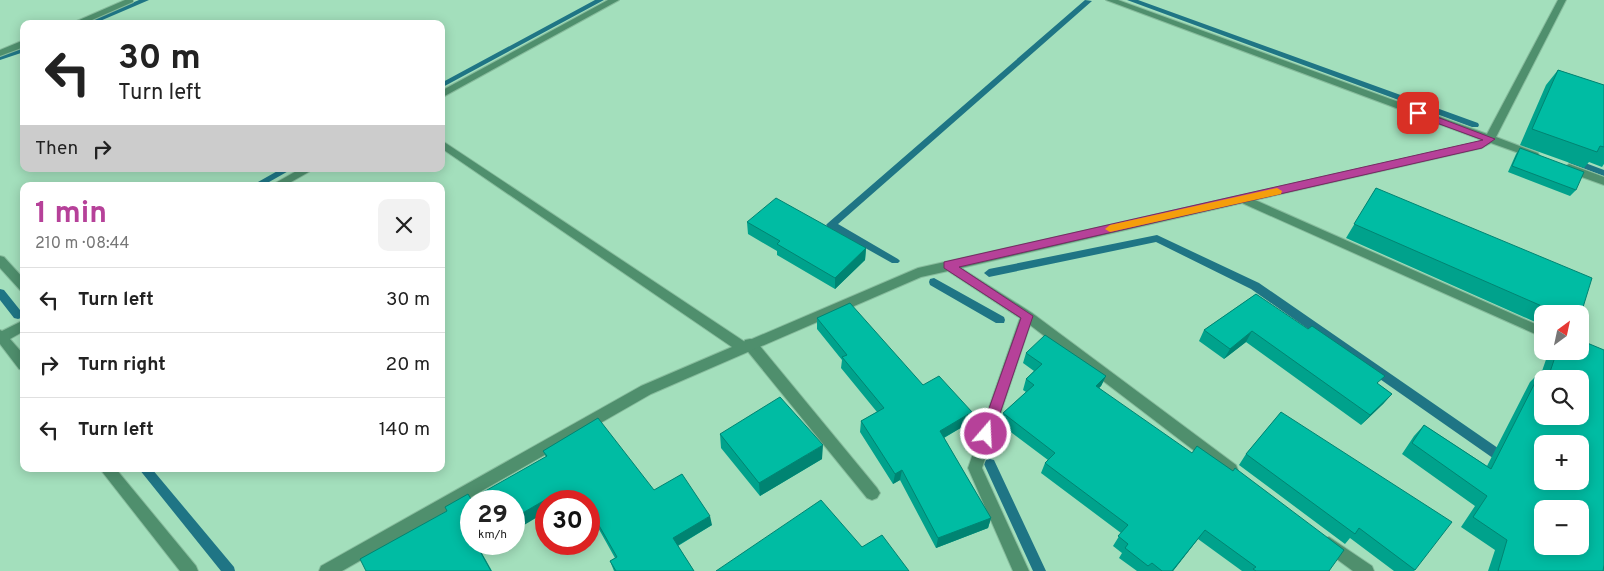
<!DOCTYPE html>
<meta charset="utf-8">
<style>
:root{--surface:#fff;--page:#f2f2f2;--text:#222;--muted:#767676;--line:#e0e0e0;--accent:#b64199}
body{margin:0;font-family:Overpass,sans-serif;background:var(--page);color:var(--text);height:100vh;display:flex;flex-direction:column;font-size:19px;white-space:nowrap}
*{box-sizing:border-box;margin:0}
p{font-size:16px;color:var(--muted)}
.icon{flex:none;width:28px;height:28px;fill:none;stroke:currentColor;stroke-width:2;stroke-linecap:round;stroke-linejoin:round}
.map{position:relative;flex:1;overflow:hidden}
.sheet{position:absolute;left:20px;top:182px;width:425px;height:290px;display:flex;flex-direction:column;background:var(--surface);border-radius:10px;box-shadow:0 2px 12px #0003}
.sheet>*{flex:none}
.top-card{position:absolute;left:20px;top:20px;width:425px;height:152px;border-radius:10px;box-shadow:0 2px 12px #0003;background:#fff;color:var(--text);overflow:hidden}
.needle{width:32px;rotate:33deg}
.fabs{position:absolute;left:1534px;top:305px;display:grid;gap:10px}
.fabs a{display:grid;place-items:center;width:55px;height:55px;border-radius:10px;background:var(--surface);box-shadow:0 2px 12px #0003;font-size:25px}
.speed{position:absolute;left:460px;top:490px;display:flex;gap:10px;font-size:25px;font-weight:700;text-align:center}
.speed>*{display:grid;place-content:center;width:65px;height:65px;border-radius:50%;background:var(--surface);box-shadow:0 2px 12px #0003;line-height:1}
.speed small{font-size:12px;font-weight:400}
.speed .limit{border:8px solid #d22;background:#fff;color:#111}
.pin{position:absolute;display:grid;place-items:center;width:42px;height:42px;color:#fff;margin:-21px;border-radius:10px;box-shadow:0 2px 8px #0006}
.me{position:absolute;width:55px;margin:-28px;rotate:19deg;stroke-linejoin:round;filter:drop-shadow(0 0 4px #0008)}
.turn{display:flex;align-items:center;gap:18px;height:105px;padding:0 15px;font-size:22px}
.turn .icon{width:65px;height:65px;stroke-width:2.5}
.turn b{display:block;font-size:35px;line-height:42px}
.then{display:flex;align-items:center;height:48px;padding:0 15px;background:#0003;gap:10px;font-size:19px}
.round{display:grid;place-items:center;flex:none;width:52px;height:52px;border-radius:10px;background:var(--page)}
.overview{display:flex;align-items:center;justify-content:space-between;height:85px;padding:0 15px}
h1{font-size:30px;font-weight:700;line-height:38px;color:var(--accent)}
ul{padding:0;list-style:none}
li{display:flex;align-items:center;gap:15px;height:65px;padding:0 15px;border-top:1px solid var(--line)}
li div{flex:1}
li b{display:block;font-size:19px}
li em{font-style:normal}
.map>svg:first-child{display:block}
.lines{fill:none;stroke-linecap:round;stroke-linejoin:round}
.stream{fill:#1f7585;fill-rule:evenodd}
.service-casing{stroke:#87bc9d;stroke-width:2}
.minor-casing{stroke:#87bc9d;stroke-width:2}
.service{fill:#4f8f6d;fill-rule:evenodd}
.minor{fill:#4f8f6d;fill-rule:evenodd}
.wall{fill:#00a28c}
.shaded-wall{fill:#008472}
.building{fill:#00bca3;stroke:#008472;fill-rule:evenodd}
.route{fill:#b64199;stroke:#762a63}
.slow{fill:#f59e0b}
</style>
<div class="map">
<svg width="1604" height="571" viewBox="0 0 1604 571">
<rect width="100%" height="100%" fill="#a3dfbc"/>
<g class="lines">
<path class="stream" d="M 139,0 L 149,0 L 93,24 L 82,24 Z
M 595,0 L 604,0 L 441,88 L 441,83 Z
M 1085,0 L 1092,1 L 838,224 L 898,259 L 900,261 L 898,263 L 892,263 L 828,227 L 826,225 L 828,223 Z
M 1127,0 L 1138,0 L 1478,123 L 1479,125 L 1478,127 L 1472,127 Z
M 24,47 L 24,52 L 0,60 L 0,55 Z
M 1572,158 L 1604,170 L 1604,176 L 1569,163 L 1568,161 L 1569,159 Z
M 281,169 L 292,169 L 262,186 L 251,186 Z
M 1157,235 L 1259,283 L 1508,455 L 1510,459 L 1508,463 L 1504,464 L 1500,463 L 1251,289 L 1156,242 L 989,277 L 984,273 L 989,269 Z
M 934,278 L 1004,317 L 1005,320 L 1004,323 L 996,323 L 930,285 L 929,282 L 930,279 Z
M 0,289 L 4,290 L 20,310 L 24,308 L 24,317 L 18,319 L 14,318 L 0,300 Z
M 990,459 L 994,460 L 1046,571 L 1033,571 L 984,464 L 986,460 Z
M 139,469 L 152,469 L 234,567 L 235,571 L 221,571 Z"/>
<g class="service-casing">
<path id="service" d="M 750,339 L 755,340 L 877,488 L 880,493 L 877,498 L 872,500 L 867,498 L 745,348 L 743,344 L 745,340 Z"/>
</g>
<g class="minor-casing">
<path id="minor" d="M 125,0 L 133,0 L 133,2 L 83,24 L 70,24 Z
M 608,0 L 619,0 L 441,98 L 441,91 Z
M 1106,0 L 1118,0 L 1487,134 L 1558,0 L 1566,0 L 1496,137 L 1538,153 L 1539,155 L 1538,157 L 1530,157 L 1491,143 L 1482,148 L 1255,200 L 1542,327 L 1542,337 L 1242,203 L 961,268 L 1032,313 L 1236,465 L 1238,470 L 1236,475 L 1231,477 L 1226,475 L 1030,325 L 982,468 L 1029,571 L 1013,571 L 968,468 L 1020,318 L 948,271 L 921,277 L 651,394 L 342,571 L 319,571 L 321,566 L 641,386 L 732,347 L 441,148 L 441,140 L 745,342 L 918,268 L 1478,142 L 1482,140 Z
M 24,40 L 24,47 L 0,56 L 0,50 Z
M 1569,164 L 1604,177 L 1604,185 L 1565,171 L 1563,168 Z
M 300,169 L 314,169 L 284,186 L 270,186 Z
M 0,256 L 4,257 L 24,279 L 24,292 L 20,290 L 0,268 Z
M 24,320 L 24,331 L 10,339 L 24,355 L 24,370 L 19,369 L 0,344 L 0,330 L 2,331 Z
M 100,469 L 116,469 L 196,566 L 198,571 L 180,571 Z
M 1329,537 L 1372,566 L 1374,571 L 1353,571 L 1323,549 L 1321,544 L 1323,539 Z"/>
</g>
<use href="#service" class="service"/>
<use href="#minor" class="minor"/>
</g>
<path class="wall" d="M 1558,70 L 1604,85 L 1604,164 L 1602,167 L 1589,162 L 1584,168 L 1520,145 L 1546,85 Z
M 1520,148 L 1576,190 L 1570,196 L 1508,172 L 1516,154 Z
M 1376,188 L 1580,314 L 1542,314 L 1542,325 L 1346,238 Z
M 747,222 L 866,248 L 865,260 L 835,289 L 777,255 L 777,251 L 748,234 Z
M 1256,294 L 1378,384 L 1392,394 L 1383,404 L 1361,425 L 1246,342 L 1224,359 L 1199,341 L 1204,330 Z
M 817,318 L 923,385 L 969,423 L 944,438 L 991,518 L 988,528 L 936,548 L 900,480 L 893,484 L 860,432 L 861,421 L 877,412 L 841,368 L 842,360 L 817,329 Z
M 1604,350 L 1604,571 L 1488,571 L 1495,550 L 1461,527 L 1475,506 L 1402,454 L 1414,436 L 1424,425 L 1487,466 L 1530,382 L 1541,371 L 1542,371 L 1549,351 L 1580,351 Z
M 1026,353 L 1106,376 L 1101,386 L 1099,388 L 1329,571 L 1242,571 L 1198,539 L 1173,571 L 1137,571 L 1119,558 L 1122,553 L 1113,546 L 1121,533 L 1041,473 L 1045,463 L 1048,460 L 1000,424 L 1003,413 L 1026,392 L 1023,390 L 1026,379 L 1034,371 L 1023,363 Z
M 1281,412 L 1415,570 L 1414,571 L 1394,571 L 1350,538 L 1345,544 L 1239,465 L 1246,454 Z
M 720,434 L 822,459 L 760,496 L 721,448 Z
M 543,451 L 654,490 L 712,525 L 678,546 L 694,571 L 614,571 L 610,561 L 615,558 L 591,515 L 589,517 L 589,501 L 546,501 L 471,544 L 492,544 L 480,550 L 492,571 L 366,571 L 447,511 L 471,499 L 546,457 Z"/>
<path class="shaded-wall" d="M 866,248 L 865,260 L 835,289 L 835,278 Z
M 1252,331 L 1246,342 L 1224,359 L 1230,349 Z
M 1106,376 L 1101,386 L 1091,396 L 1096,386 Z
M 1392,394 L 1383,404 L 1361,425 L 1370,415 Z
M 972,412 L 969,423 L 938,441 L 940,431 Z
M 823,445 L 822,459 L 760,496 L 759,483 Z
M 902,470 L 900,480 L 893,484 L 895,474 Z
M 557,493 L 560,501 L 546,501 L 546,512 L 514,531 L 514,518 Z
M 710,516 L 712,525 L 675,547 L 673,538 Z
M 991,518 L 988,528 L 936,548 L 938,538 Z
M 1205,530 L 1173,571 L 1172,571 Z
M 476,544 L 492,544 L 480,550 L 492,571 Z"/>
<path class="building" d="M 1558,70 L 1604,85 L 1604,147 L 1600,146 L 1597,152 L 1532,129 Z
M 1520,148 L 1584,172 L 1576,190 L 1512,166 Z
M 1376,188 L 1592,278 L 1580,317 L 1580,314 L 1560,314 L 1354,224 Z
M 776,198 L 866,248 L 835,278 L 777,244 L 780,241 L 747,222 Z
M 1256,294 L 1308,329 L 1312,326 L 1385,376 L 1377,383 L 1392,394 L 1370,415 L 1252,331 L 1230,349 L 1204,330 Z
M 850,303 L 923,385 L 939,376 L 972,412 L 940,431 L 991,518 L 938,538 L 902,470 L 895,474 L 861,421 L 884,408 L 842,357 L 847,355 L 817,318 Z
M 1045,335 L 1106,376 L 1096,386 L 1192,453 L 1197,446 L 1233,471 L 1235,468 L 1344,550 L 1329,571 L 1256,571 L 1253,569 L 1256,567 L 1205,530 L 1172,571 L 1162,571 L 1152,563 L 1148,566 L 1125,548 L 1128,544 L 1118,536 L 1128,525 L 1045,463 L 1055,453 L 1003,413 L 1034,385 L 1026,379 L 1042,364 L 1026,353 Z
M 1580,340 L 1604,350 L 1604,565 L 1603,571 L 1498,571 L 1507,540 L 1473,517 L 1487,496 L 1412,443 L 1424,425 L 1491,469 L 1541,371 L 1549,375 L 1557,351 L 1580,351 ZM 1542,379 L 1580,379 L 1580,416 L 1542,416 ZM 1542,444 L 1580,444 L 1580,481 L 1542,481 ZM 1542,509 L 1580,509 L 1580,546 L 1542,546 Z
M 780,397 L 823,445 L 759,483 L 720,434 Z
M 1281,412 L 1452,522 L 1415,570 L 1359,528 L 1355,534 L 1246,454 Z
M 598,418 L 654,490 L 682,474 L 710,516 L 673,538 L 694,571 L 616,571 L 610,561 L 617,557 L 589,508 L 589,501 L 562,501 L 557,493 L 514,518 L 514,501 L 471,501 L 471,544 L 476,544 L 491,571 L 366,571 L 360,559 L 447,511 L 445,507 L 468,494 L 471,499 L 547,456 L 543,451 Z
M 821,500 L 862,547 L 882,535 L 909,571 L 716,571 Z"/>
<path class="route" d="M 1415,111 L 1421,111 L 1495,139 L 1482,148 L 959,267 L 1033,316 L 993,434 L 991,438 L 982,438 L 980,434 L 1021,318 L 944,268 L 944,262 L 1483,140 L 1415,115 Z"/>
<path class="slow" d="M 1277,188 L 1282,191 L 1281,194 L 1110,232 L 1105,229 L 1110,225 Z"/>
</svg>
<div class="fabs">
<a><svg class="needle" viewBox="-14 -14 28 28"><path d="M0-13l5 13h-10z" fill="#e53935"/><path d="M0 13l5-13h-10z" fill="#767676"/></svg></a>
<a><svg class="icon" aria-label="search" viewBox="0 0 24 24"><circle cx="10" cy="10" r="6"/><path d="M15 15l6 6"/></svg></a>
<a>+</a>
<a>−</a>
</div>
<div class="speed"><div>29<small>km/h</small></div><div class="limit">30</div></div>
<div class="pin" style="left:1418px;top:113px;background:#d93025"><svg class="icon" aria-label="arrive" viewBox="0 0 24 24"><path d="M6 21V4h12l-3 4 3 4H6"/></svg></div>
<svg class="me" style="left:986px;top:434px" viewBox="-20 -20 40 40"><circle r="17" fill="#b64199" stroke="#fff" stroke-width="3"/><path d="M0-11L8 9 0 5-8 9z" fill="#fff"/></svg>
<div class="top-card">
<div class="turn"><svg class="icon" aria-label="left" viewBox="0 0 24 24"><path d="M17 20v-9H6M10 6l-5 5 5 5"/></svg><div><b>30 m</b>Turn left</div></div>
<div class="then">Then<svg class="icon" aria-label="right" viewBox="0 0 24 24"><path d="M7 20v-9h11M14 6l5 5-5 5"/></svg></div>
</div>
<section class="sheet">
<div class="overview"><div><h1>1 min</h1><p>210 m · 08:44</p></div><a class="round"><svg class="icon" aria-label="close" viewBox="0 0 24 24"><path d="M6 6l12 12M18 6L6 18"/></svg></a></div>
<ul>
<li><svg class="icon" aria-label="left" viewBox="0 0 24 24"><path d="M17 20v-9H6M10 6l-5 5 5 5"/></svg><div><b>Turn left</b></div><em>30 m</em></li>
<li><svg class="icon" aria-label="right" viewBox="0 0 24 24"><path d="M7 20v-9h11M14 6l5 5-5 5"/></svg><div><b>Turn right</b></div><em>20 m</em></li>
<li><svg class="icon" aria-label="left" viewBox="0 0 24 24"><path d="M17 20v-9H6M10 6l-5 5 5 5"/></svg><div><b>Turn left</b></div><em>140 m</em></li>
</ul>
</section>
</div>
